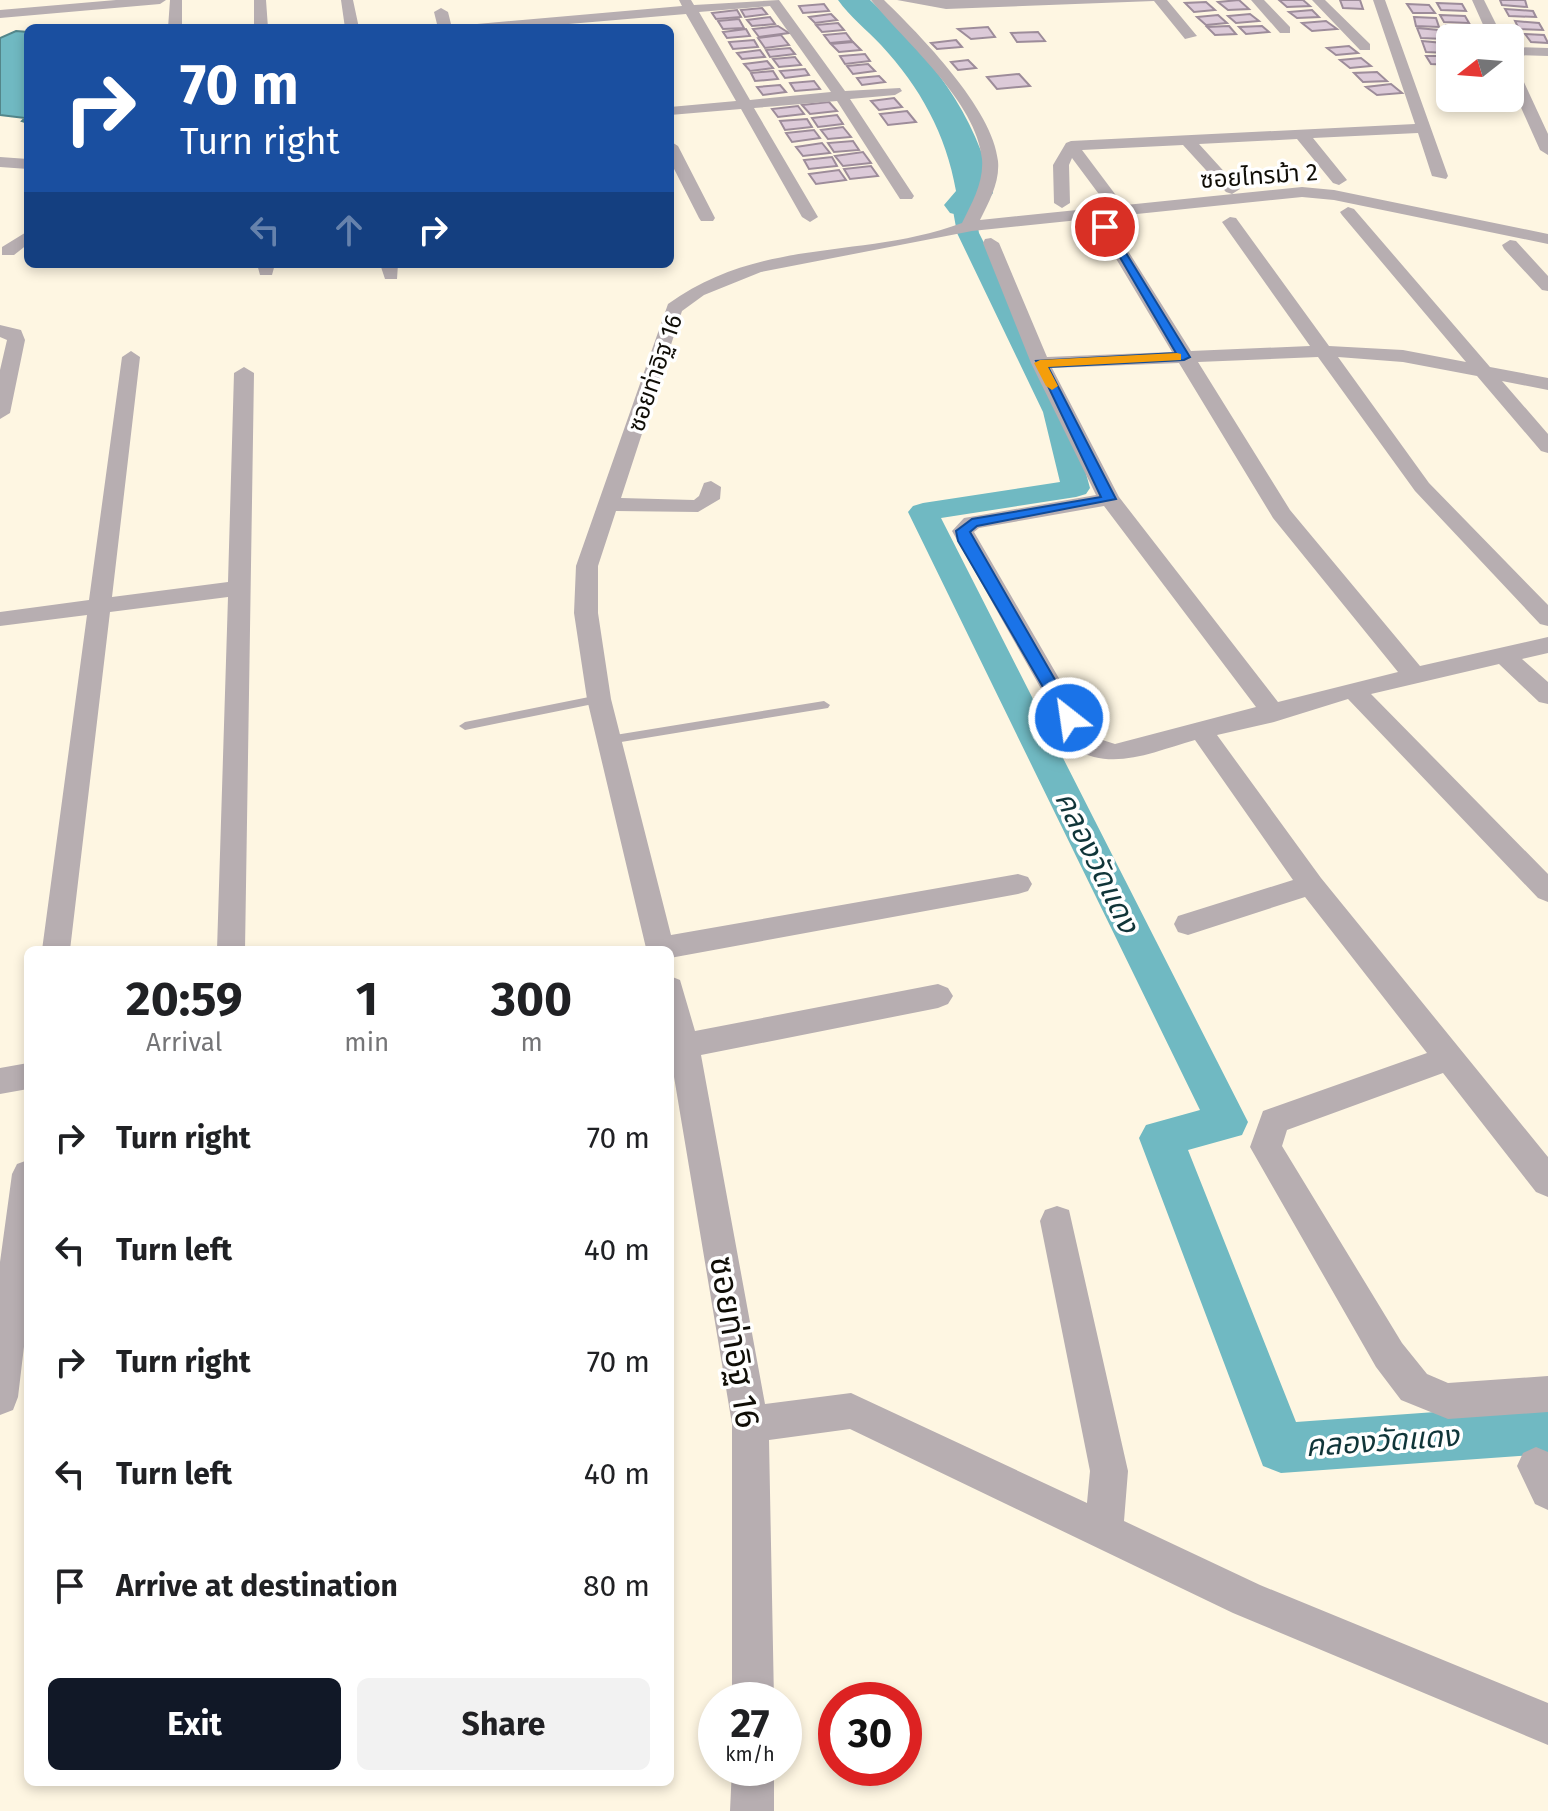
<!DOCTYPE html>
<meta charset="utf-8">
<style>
:root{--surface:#fff;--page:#f2f2f2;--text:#202124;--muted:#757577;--accent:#111827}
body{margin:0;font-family:"Fira Sans","Noto Sans Thai",sans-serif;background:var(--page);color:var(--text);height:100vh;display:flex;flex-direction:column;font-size:30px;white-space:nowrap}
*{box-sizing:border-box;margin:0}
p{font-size:26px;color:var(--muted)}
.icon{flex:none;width:44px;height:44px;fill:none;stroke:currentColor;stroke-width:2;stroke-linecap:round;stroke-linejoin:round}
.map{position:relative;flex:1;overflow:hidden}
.side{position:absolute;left:24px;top:946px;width:650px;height:840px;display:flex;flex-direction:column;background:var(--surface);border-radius:12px;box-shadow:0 4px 12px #0003}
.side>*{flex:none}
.hud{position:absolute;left:24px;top:24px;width:650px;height:244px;border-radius:12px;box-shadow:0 4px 12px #0003;background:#1a4fa0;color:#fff;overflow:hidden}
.needle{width:52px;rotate:253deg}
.tools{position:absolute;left:1436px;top:24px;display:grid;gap:16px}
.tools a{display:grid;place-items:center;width:88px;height:88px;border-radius:12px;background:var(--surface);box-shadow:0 4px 12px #0003;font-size:40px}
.speed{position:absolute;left:698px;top:1682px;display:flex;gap:16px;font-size:40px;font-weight:700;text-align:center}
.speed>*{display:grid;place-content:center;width:104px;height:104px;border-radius:50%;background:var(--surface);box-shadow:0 4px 12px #0003;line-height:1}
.speed small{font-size:20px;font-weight:400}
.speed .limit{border:12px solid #d22;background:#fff;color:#111}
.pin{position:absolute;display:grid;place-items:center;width:68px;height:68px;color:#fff;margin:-34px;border:4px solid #fff;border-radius:50%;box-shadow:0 2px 8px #0007}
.me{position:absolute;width:88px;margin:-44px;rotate:330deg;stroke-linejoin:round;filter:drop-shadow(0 0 6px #0008)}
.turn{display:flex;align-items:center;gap:28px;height:168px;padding:0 24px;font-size:36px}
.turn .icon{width:104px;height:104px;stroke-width:2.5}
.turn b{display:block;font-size:56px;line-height:68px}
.lanes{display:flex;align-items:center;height:76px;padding:0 24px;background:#0003;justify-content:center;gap:40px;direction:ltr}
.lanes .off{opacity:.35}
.eta{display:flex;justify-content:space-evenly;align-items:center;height:136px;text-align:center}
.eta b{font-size:48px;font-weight:700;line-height:56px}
.action{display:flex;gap:16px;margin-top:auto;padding:16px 24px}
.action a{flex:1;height:92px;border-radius:12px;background:var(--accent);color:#fff;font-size:32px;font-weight:700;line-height:92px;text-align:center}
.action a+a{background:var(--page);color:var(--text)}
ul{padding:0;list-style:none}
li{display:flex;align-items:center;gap:24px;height:112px;padding:0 24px}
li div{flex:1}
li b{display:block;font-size:30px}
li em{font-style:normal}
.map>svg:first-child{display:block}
.water{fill:#70b9c2;stroke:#53868a;stroke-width:2}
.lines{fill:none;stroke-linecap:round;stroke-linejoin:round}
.canal{fill:#70b9c2;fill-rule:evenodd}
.river{fill:#70b9c2;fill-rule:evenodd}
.building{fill:#dccad8;stroke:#9d8c9a;stroke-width:2}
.service{fill:#b7aeb1;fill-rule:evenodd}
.minor{fill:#b7aeb1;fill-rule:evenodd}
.route{fill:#1a73e8;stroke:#114b97;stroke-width:2}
.slow{fill:#f59e0b}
.labels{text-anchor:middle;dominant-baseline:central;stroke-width:7;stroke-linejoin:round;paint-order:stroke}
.far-street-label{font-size:24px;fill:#100e07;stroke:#fff}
.water-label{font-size:30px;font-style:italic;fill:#103539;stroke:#fff}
.near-street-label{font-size:34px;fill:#100e07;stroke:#fff}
</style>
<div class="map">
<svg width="1548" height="1811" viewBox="0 0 1548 1811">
<rect width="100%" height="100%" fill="#fef6e2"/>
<path class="water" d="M 16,31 L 28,32 L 28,123 L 22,121 L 25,118 L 0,115 L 0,38 Z"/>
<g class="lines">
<path class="canal" d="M 963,198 L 974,205 L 979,233 L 1069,412 L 1090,488 L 1086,494 L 1076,497 L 941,518 L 1248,1122 L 1242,1135 L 1188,1150 L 1296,1422 L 1548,1404 L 1548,1454 L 1281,1473 L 1263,1466 L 1139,1138 L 1146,1125 L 1200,1110 L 908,512 L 913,506 L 923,503 L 1060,482 L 1043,412 L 957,233 L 952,205 Z"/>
<path class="river" d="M 838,0 L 870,0 C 928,54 977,113 993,193 C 981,210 971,218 950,213 L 944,205 L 956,191 C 946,134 920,87 881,45 C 867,30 850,17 838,0 Z"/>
</g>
<path class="building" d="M 1239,0 L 1249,9 L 1228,10 L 1218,2 Z
M 1279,0 L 1303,0 L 1310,6 L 1287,7 Z
M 1340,0 L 1360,0 L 1363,9 L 1343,8 Z
M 1500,0 L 1525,0 L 1527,7 L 1502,5 Z
M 1206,2 L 1215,10 L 1194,12 L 1185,3 Z
M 1437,3 L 1462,4 L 1466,11 L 1441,10 Z
M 824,4 L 829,11 L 803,13 L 799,6 Z
M 1407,4 L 1429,5 L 1435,13 L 1413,13 Z
M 762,8 L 767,14 L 745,17 L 741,10 Z
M 1505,9 L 1533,11 L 1536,17 L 1509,16 Z
M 737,10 L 741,17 L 716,19 L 712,13 Z
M 1312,10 L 1319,17 L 1297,18 L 1289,12 Z
M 831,14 L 837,20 L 815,23 L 809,17 Z
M 1250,14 L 1259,21 L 1236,23 L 1228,16 Z
M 1218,15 L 1227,23 L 1206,25 L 1197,17 Z
M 1440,15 L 1465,16 L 1469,23 L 1444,22 Z
M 770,17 L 775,24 L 752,26 L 747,20 Z
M 1414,17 L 1436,18 L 1439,27 L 1416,26 Z
M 739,19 L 744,28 L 723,29 L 718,21 Z
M 1326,21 L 1337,29 L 1312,31 L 1302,23 Z
M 1515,21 L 1539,23 L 1543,30 L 1519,29 Z
M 838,23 L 844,30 L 822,32 L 816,25 Z
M 1446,25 L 1471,27 L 1472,34 L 1447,32 Z
M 778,26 L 789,33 L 759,37 L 753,29 Z
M 1229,26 L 1236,34 L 1215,35 L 1207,27 Z
M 1262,26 L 1269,32 L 1246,34 L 1239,27 Z
M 988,27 L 995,37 L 971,39 L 958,29 Z
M 1417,28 L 1439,30 L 1444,39 L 1421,38 Z
M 746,29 L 750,36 L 727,38 L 723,32 Z
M 1038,32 L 1045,41 L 1017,42 L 1011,33 Z
M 846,33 L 852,41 L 830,43 L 824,35 Z
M 1525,34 L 1544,35 L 1548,43 L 1531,42 Z
M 781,35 L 789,45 L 765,48 L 758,38 Z
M 754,40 L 758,47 L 733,49 L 729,42 Z
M 956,40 L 962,47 L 937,49 L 931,43 Z
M 1422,41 L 1443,43 L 1447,53 L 1426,52 Z
M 853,42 L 861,50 L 839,52 L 831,44 Z
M 1349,46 L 1358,53 L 1336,55 L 1327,48 Z
M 790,48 L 795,54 L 770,57 L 766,50 Z
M 760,50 L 765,57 L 742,59 L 737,53 Z
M 865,54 L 870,61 L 845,64 L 840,56 Z
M 1426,56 L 1450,56 L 1450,65 L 1431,64 Z
M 795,57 L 801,65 L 779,67 L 773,59 Z
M 1361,58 L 1371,66 L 1350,68 L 1340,60 Z
M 968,60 L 976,68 L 958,70 L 951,62 Z
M 767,61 L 773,68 L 750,71 L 744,64 Z
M 868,64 L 875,71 L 853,74 L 847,66 Z
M 805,69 L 809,75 L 785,78 L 780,71 Z
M 773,71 L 778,79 L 755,81 L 751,73 Z
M 1377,72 L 1387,81 L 1363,82 L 1354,73 Z
M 1019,74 L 1030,86 L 997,89 L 987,77 Z
M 879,76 L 885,82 L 862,85 L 857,78 Z
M 814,81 L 820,89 L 795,91 L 790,83 Z
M 1391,84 L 1402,93 L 1377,95 L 1366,87 Z
M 780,85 L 786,92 L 763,95 L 757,87 Z
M 894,98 L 902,107 L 879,110 L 871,101 Z
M 829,102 L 837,111 L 810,114 L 802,105 Z
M 798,106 L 804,114 L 778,117 L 772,109 Z
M 907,111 L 916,122 L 888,125 L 880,114 Z
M 837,115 L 843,124 L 818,127 L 812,118 Z
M 807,119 L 812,127 L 785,130 L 780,121 Z
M 843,127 L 851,137 L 828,139 L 821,130 Z
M 814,130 L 820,138 L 792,142 L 786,133 Z
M 853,141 L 859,150 L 834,152 L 828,143 Z
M 822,143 L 830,153 L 803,156 L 796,147 Z
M 863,152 L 871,163 L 843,166 L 835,156 Z
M 832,157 L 837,166 L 809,169 L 804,160 Z
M 871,166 L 878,176 L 850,179 L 844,169 Z
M 839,170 L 846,180 L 816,184 L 809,174 Z"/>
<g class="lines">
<path class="service" d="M 599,695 L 603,696 L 605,699 L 603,702 L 465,730 L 459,726 L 465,722 Z
M 824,701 L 830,705 L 828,708 L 609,744 L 603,740 L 609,736 Z"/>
<path class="minor" d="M 116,0 L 166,0 L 160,4 L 0,18 L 0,10 Z
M 170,0 L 182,0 L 182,28 L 168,28 Z
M 254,0 L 266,0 L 268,28 L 254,28 Z
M 341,0 L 353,0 L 359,28 L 345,28 Z
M 679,0 L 691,0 L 694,5 L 779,0 L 845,91 L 900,88 L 902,91 L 895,95 L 850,99 L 914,196 L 912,199 L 900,199 L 837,101 L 754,108 L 818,217 L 810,222 L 802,217 L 741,109 L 670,115 L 670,107 L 736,101 L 686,14 L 522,28 L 470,28 L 477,24 L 682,6 ZM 770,6 L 831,92 L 750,100 L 699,12 Z
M 871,0 L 884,0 C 920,35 993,109 998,161 C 1000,182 989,202 980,220 L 1302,187 L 1334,190 L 1548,234 L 1548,244 L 1334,200 L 1302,197 L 972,231 L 761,272 L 704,295 L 682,311 L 621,498 L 694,500 L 699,496 L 704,483 L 711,481 L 721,487 L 720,499 L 698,512 L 616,511 L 598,566 L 598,613 L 611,699 L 671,935 L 1018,874 L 1028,877 L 1032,884 L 1028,891 L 1018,894 L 670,958 L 670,950 L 646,948 L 587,699 L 574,613 L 576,566 L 668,304 C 763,236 862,260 962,223 C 972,203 984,182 982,159 C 977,102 905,42 871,0 Z
M 897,0 L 1167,0 L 1197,36 L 1185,39 L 1154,1 L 946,9 Z
M 1251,0 L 1264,0 L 1290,27 L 1290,33 L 1280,33 Z
M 1312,0 L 1325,0 L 1370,44 L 1370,50 L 1360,50 Z
M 1373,0 L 1385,0 L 1448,176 L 1446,179 L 1432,176 L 1418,133 L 1313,138 L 1347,180 L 1339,185 L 1333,183 L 1297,139 L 1199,144 L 1240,189 L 1232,194 L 1226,192 L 1183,145 L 1082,150 L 1118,198 L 1104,201 L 1072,158 L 1069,165 L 1070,203 L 1062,208 L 1054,203 L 1053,165 L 1066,143 L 1071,141 L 1415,124 Z
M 1472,0 L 1484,0 L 1503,38 L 1489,38 Z
M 441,8 L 448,12 L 452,28 L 438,28 L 434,12 Z
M 1510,47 L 1548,48 L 1548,56 L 1510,55 Z
M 1510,63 L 1517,67 L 1548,134 L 1548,155 L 1540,150 L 1510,83 Z
M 670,141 L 678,146 L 715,218 L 713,221 L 701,221 L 699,218 L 670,161 Z
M 0,157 L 28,159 L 28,169 L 0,167 Z
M 1348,207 L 1354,209 L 1490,367 L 1548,378 L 1548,390 L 1502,381 L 1548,434 L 1548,453 L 1541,451 L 1477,376 L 1403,362 L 1338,357 L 1429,483 L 1548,605 L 1548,626 L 1540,624 L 1415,491 L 1318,357 L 1198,362 L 1290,510 L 1420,666 L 1548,637 L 1548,653 L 1522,659 L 1548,682 L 1548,704 L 1539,702 L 1499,664 L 1371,694 L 1548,874 L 1548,902 L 1538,898 L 1348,699 L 1274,722 L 1217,735 L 1321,878 L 1548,1157 L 1548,1197 L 1536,1192 L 1443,1073 L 1287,1130 L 1282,1146 L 1402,1343 L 1427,1374 L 1448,1383 L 1548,1376 L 1548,1412 L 1448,1419 L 1401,1400 L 1376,1367 L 1250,1147 L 1263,1111 L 1427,1053 L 1305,897 L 1188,935 L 1178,932 L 1174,924 L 1178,916 L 1293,880 L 1195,740 C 1155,751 1113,772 1075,749 L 952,531 L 964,518 L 1096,495 L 1031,363 L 983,243 L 985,239 L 991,238 L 999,243 L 1047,357 L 1172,352 L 1097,227 L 1105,222 L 1113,227 L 1191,351 L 1310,346 L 1222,222 L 1230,217 L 1236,218 L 1329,346 L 1403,350 L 1466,362 L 1342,215 L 1340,212 ZM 1179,363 L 1273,518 L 1398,672 L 1278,702 L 1119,497 L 1052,368 ZM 1104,506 L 1256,707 L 1115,744 L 1093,737 L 974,532 L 979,528 Z
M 28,231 L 28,244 L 14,255 L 2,255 L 2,247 Z
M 1510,240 L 1516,241 L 1548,276 L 1548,291 L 1542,290 L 1504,249 L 1502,245 Z
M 257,264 L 275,264 L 272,275 L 260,275 Z
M 380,264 L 398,264 L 397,279 L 385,279 Z
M 0,325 L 21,330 L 25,340 L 10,413 L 0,419 L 0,370 L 7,340 L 0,337 Z
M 131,351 L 140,357 L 112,597 L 228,582 L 234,373 L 244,367 L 254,373 L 245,950 L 217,950 L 228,597 L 110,612 L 70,950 L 42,950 L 87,615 L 0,626 L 0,612 L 89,600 L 122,357 Z
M 670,976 L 680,980 L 695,1031 L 938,984 L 948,988 L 953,996 L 948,1004 L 938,1008 L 701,1055 L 765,1404 L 851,1393 L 1087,1503 L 1090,1471 L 1040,1221 L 1045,1210 L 1057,1206 L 1069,1210 L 1128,1471 L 1124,1521 L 1260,1585 L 1548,1703 L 1548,1745 L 1233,1613 L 850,1429 L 769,1440 L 774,1700 L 732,1700 L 732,1424 L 670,1053 Z
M 28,1063 L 28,1089 L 0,1094 L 0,1068 Z
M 28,1160 L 28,1313 L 18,1397 L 13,1410 L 0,1415 L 0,1262 L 12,1174 L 17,1164 Z
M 1536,1447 L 1548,1452 L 1548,1510 L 1535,1504 L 1517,1466 L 1523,1453 Z
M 732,1768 L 774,1768 L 774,1811 L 730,1811 Z"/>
</g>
<path class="route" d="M 1101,225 L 1110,227 L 1190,357 L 1184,360 L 1048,367 L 1116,499 L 977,526 L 970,532 L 1077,718 L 1069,723 L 1061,718 L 958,541 L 956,531 L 972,519 L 1101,497 L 1036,361 L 1176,353 Z"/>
<path class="slow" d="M 1177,353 L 1181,354 L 1181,360 L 1048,367 L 1058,386 L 1052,390 L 1046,386 L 1034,363 L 1040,360 Z"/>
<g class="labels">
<g class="far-street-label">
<text transform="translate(1259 176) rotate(-4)">ซอยไทรม้า 2</text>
<text transform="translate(655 373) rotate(-71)">ซอยท่าอิฐ 16</text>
</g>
<g class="water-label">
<text transform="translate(1097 862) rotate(64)">คลองวัดแดง</text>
<text transform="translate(1382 1441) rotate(-4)">คลองวัดแดง</text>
</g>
<g class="near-street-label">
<text transform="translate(735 1342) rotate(81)">ซอยท่าอิฐ 16</text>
</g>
</g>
</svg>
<div class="tools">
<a><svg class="needle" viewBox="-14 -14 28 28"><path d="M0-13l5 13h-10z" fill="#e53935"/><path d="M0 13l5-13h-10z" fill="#757577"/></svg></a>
</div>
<div class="speed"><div>27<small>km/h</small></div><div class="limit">30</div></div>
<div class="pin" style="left:1105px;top:227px;background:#d93025"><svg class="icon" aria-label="arrive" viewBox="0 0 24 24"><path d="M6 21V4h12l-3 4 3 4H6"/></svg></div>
<svg class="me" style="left:1069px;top:718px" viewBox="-20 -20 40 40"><circle r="17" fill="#1a73e8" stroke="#fff" stroke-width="3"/><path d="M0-11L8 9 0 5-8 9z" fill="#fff"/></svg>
<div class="hud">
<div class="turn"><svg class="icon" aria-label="right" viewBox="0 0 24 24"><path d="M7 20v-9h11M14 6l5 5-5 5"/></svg><div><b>70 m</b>Turn right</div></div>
<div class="lanes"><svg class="icon off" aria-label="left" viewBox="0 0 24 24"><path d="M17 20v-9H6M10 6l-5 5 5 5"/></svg><svg class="icon off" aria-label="ahead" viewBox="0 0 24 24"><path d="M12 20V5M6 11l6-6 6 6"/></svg><svg class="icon" aria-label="right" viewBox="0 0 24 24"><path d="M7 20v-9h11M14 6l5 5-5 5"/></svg></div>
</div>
<section class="side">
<div class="eta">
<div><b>20:59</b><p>Arrival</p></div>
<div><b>1</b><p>min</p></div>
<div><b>300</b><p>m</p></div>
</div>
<ul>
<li><svg class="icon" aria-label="right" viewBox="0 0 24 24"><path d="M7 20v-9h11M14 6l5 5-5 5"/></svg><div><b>Turn right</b></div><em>70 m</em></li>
<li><svg class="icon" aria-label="left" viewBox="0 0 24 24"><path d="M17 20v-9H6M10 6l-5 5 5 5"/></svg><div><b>Turn left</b></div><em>40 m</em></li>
<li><svg class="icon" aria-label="right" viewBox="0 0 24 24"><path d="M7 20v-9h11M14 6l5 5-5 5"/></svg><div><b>Turn right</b></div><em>70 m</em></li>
<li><svg class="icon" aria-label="left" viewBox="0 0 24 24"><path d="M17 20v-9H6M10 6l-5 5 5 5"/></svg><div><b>Turn left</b></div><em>40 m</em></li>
<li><svg class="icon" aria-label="arrive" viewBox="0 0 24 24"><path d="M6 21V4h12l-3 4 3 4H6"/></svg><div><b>Arrive at destination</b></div><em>80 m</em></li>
</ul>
<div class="action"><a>Exit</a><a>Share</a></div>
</section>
</div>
